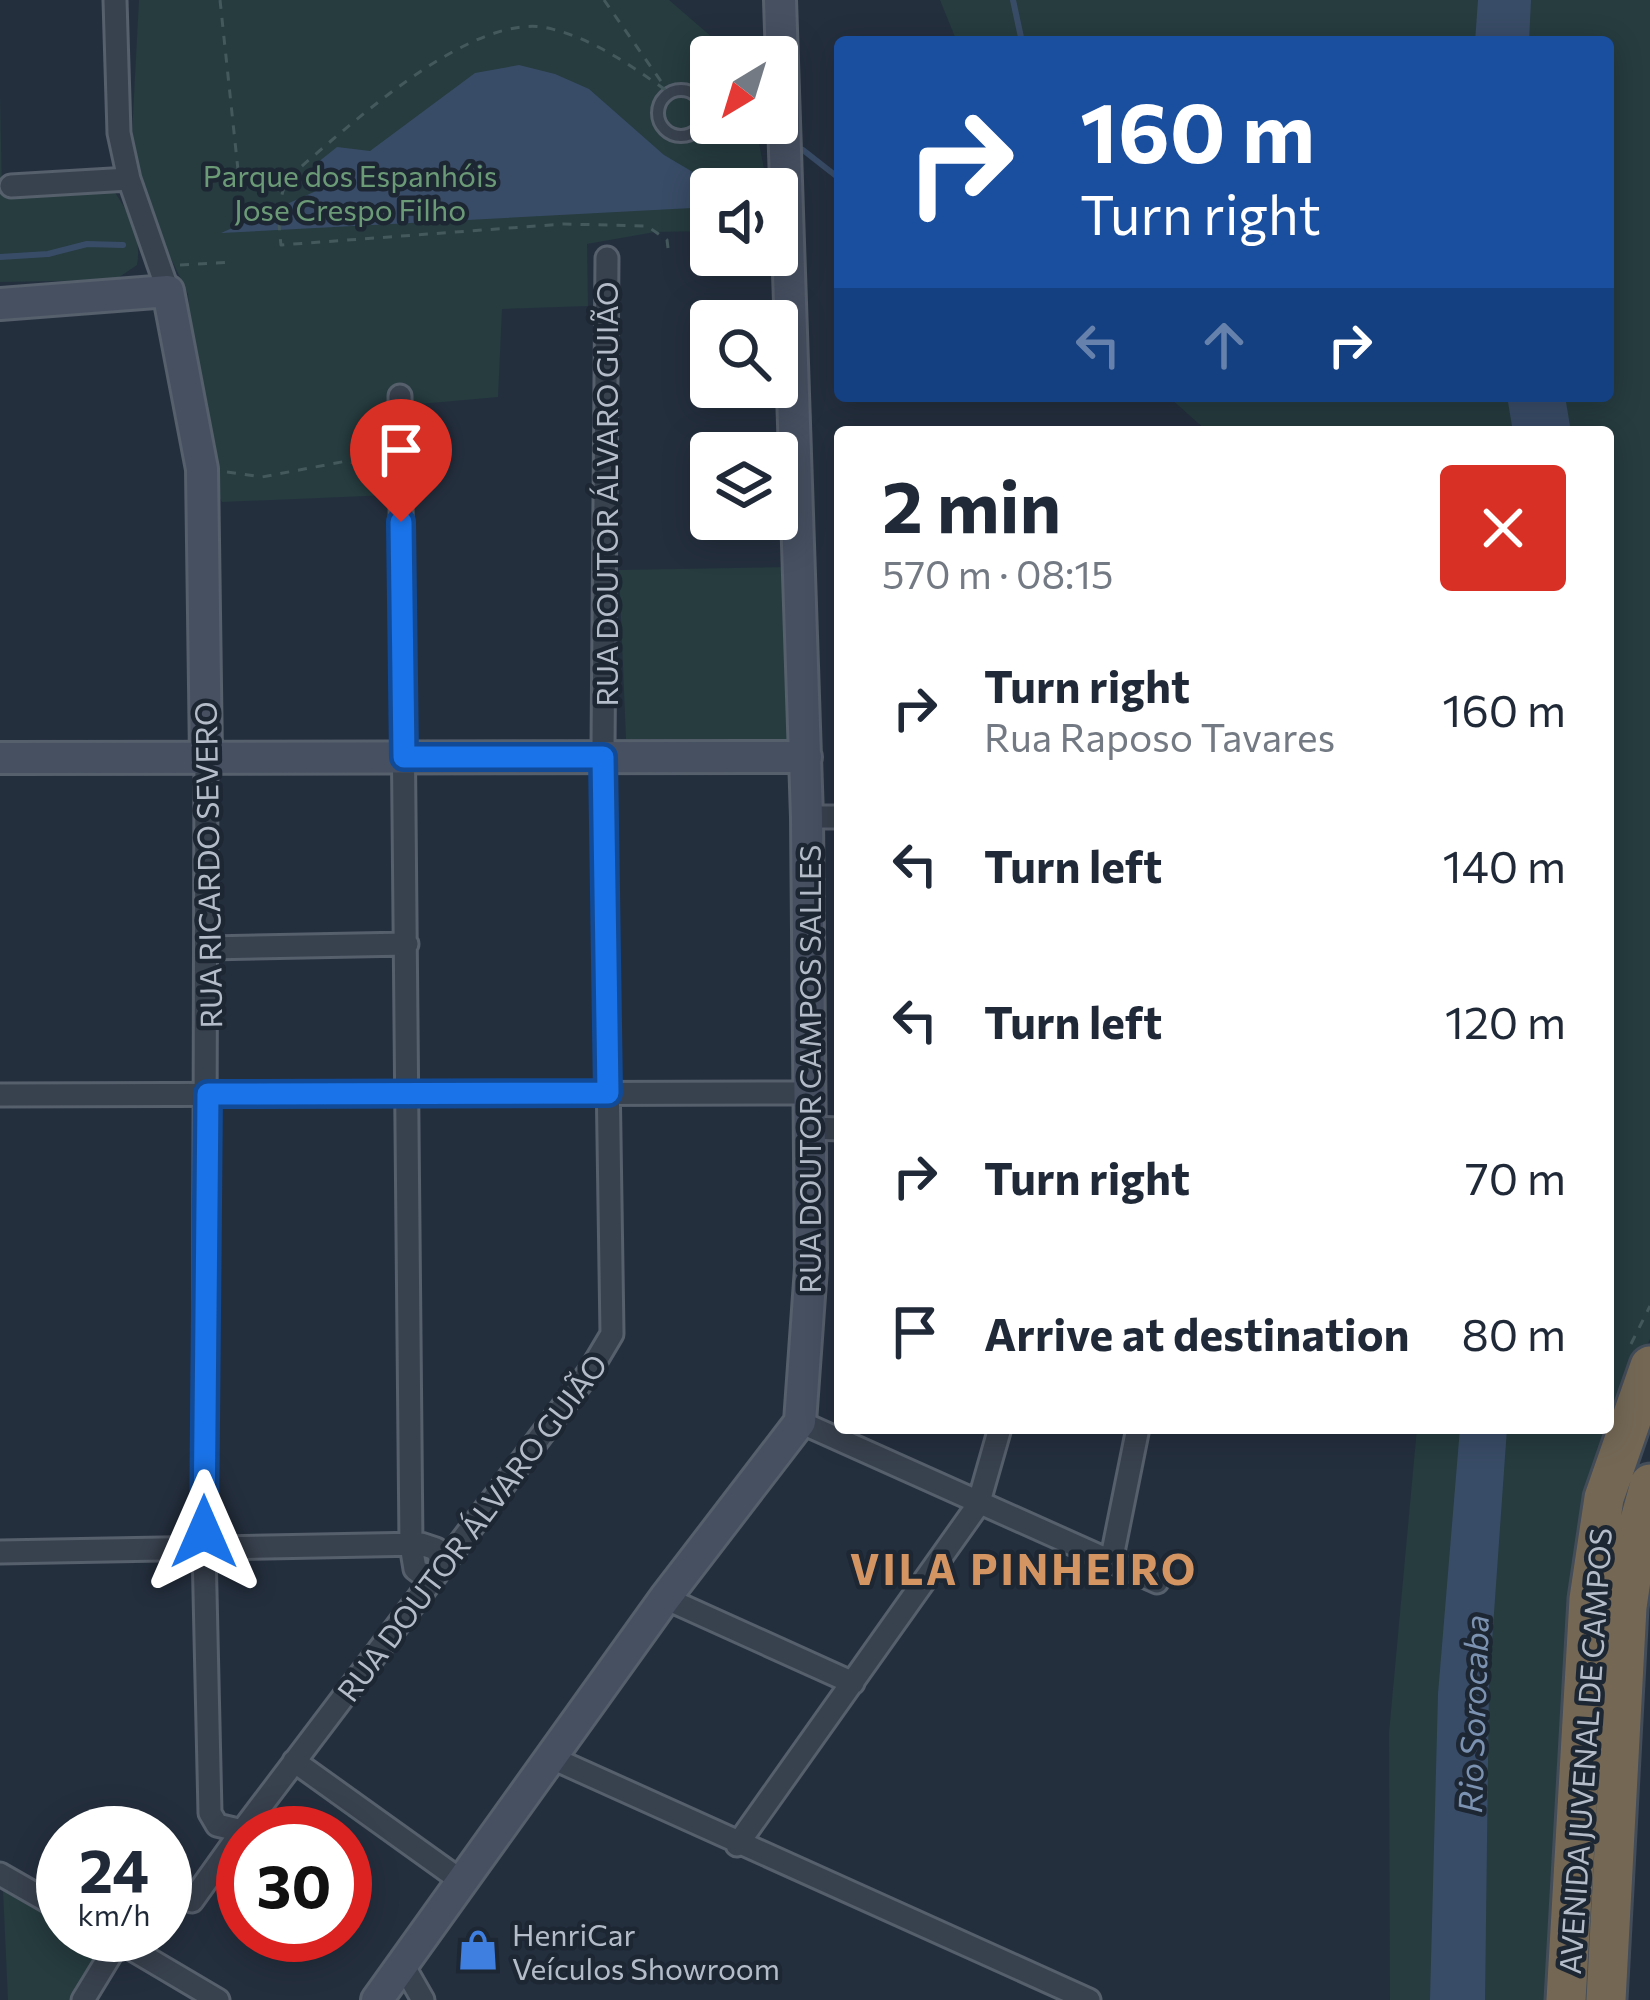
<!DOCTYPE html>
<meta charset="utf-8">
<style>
:root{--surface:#fff;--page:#f6f6f7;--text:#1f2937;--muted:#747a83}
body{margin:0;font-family:Commissioner,sans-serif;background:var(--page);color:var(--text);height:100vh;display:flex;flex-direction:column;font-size:45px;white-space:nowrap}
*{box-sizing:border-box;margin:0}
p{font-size:39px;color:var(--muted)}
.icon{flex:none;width:66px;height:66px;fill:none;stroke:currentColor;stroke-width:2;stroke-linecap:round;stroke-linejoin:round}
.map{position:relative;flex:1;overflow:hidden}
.details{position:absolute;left:834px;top:426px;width:780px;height:1008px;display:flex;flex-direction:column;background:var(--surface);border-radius:12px;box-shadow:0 6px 30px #0003}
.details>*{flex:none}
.hud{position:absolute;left:834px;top:36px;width:780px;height:366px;border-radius:12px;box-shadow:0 6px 30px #0003;background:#1a4fa0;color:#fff;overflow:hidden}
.needle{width:78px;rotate:218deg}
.controls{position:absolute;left:690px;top:36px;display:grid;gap:24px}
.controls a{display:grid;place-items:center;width:108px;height:108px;border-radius:12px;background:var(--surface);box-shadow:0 6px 30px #0003;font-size:60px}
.speed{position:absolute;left:36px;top:1806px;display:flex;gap:24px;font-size:60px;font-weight:700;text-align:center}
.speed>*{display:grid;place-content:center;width:156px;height:156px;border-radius:50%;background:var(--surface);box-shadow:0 6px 30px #0003;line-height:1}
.speed small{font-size:30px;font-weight:400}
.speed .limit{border:18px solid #d22;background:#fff;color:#111}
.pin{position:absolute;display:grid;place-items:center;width:102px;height:102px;color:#fff;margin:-123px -51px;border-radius:50% 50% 50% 0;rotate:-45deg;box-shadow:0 0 12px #0007}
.pin .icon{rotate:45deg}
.me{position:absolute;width:132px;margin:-66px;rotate:0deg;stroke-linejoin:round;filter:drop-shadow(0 0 9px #0008)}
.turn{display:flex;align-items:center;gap:42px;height:252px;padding:0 48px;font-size:54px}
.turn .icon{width:156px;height:156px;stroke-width:2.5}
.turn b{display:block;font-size:84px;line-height:102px}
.lanes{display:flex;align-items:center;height:114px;padding:0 48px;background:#0003;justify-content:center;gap:60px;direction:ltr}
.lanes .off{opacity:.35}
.round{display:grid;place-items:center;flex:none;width:126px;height:126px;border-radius:12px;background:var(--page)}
.head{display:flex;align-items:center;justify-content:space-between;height:204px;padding:0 48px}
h1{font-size:72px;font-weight:700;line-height:90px}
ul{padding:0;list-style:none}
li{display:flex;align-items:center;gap:36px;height:156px;padding:0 48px}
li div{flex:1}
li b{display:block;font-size:45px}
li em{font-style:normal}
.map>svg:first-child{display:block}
.green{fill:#263c3f}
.water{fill:#394c67}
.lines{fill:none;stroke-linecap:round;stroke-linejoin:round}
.stream{stroke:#394c67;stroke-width:6}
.lane-casing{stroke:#565f6c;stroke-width:16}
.street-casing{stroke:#565f6c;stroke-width:27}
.secondary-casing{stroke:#565f6c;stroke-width:36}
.highway-casing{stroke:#434c59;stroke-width:45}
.path{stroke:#44595c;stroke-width:3;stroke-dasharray:9 9;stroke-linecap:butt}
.lane{stroke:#38414e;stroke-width:10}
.street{stroke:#38414e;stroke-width:21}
.secondary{stroke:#465061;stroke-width:30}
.highway{stroke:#746855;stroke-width:39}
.route-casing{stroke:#114b97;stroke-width:30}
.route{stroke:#1a73e8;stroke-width:21}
.labels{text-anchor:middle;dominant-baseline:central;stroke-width:9;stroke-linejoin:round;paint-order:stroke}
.park-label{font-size:30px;fill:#6b9a76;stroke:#1d2633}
.street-label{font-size:30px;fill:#b4bcc9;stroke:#1d2633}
.poi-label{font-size:30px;fill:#b4bcc9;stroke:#1d2633;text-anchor:start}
.water-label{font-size:33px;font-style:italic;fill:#7c92b1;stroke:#1d2633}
.district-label{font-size:42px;font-weight:bold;letter-spacing:3px;fill:#d59563;stroke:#1d2633}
</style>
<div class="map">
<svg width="1650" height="2000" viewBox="0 0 1650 2000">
<rect width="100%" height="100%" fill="#242f3e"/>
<path class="green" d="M 139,0 L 669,0 L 735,57 L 711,57 L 711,123 L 755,123 L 768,189 L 711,189 L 711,231 L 655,232 L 587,244 L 588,306 L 502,309 L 498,397 L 397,406 L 390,495 L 222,502 L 202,469 L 188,294 L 130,173 Z
M 940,0 L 1650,0 L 1650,1339 L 1631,1379 L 1555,2000 L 1390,2000 L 1389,1733 L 1417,1428 L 1608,1428 L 1608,432 L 1208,432 L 1168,396 L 1608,396 L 1608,42 L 957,42 Z
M 0,93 L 2,193 L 114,191 C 130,215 142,237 137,265 L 115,280 L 0,282 Z
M 787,567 L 791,739 L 626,739 L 619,570 Z
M 3,1890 L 63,1923 L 63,1935 L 84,1935 L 104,1946 L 73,2000 L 8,2000 Z"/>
<path class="water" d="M 1478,0 L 1531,0 L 1529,42 L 1475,42 Z
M 519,65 L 555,74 L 589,89 L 664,155 L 703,178 L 711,189 L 711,207 L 221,233 L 323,188 L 317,163 L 337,147 L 370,151 L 475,73 Z
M 1507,396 L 1565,396 L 1571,432 L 1513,432 Z
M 1460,1428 L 1507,1428 L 1489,1684 L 1485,2000 L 1430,2000 L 1438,1694 Z"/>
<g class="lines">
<path class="stream" d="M 1013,0 L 1022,42
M 803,150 L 840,179
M 0,257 L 48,254 L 87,244 L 123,245"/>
<g class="lane-casing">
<path id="lane" d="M658 113a23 23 0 1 1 46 0a23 23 0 1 1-46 0Z"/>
</g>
<g class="street-casing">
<path id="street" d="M 115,0 L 119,133 L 129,179 L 168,291
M 11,186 L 129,179
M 400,396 L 411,1545 L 415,1569 L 423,1575 L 436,1575
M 206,757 L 204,1548 L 210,1813 L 217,1825 L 242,1831 L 590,1371 L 612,1334 L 603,746 L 607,258
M 807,817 L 840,817
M 209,948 L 407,944
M 0,1095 L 810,1093
M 810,1128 L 840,1129
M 800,1422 L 1157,1582
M 0,1552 L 421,1544 L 436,1549 L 444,1565
M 1111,1562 L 1138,1428
M 665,1598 L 853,1683
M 550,1757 L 1089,2000
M 294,1761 L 460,1880
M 737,1845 L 978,1505 L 1000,1428
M 0,1874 L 63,1910
M 192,1901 L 242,1831
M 108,1935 L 218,2000
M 403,1965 L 423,2000
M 83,2000 L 119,1941"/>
</g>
<g class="secondary-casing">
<path id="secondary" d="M 0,304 L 168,291 L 202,469 L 206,757
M 0,758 L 806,757
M 377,2000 L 665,1598 L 800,1422 L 811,1268 L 807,817 L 780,0"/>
</g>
<g class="highway-casing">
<path id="highway" d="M 1566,2000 L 1589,1599 L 1604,1498 L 1650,1366
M 1606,2000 L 1627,1607 L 1639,1524 L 1650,1484"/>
</g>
<path class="path" d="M 220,0 L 238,170 L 279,191
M 604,0 L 665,87
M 668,248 L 667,240 L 647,226 L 564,224 L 281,245 C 278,220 277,199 289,177 C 345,130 470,11 548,28 C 595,39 631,66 670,93
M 180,265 L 232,262
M 227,472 L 262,477 L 347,461 L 382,472
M 1631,1344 L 1650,1306"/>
<use href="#lane" class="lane"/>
<use href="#street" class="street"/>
<use href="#secondary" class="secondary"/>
<use href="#highway" class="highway"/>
</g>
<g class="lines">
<g class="route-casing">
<path id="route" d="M 204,1532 L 208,1094 L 608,1093 L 603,757 L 404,757 L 401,522"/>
</g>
<use href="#route" class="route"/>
</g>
<defs>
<g id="shop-bare" transform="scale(3.24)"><path d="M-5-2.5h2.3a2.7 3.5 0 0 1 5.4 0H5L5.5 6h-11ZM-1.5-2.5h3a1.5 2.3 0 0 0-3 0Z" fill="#3f7fe0" stroke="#1d2633" stroke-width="2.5" paint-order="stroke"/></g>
</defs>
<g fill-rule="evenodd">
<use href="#shop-bare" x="478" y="1950"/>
</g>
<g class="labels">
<g class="park-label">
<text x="350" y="174">Parque dos Espanhóis<tspan x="350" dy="34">Jose Crespo Filho</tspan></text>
</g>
<g class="street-label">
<text transform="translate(605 494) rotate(-90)">RUA DOUTOR ÁLVARO GUIÃO</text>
<text transform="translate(207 865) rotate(-91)">RUA RICARDO SEVERO</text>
<text transform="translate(808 1069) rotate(-90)">RUA DOUTOR CAMPOS SALLES</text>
<text transform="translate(471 1527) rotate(-53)">RUA DOUTOR ÁLVARO GUIÃO</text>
<text transform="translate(1584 1751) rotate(-86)">AVENIDA JUVENAL DE CAMPOS</text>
</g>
<g class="poi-label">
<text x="512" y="1933">HenriCar<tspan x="512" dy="34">Veículos Showroom</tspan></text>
</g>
<g class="water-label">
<text transform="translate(1472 1714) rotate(-88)">Rio Sorocaba</text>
</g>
<g class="district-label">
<text x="1024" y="1568">VILA PINHEIRO</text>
</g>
</g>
</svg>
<div class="controls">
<a><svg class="needle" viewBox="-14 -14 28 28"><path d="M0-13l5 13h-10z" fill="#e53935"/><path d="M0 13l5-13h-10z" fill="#747a83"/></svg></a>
<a><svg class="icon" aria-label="sound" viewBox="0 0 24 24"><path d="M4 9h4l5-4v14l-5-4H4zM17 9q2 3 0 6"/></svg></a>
<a><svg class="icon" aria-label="search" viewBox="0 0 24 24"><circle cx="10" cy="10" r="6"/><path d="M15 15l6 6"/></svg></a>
<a><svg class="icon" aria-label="layers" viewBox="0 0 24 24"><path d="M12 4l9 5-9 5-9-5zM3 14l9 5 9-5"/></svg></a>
</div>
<div class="speed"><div>24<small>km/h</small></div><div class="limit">30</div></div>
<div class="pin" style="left:401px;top:522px;background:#d93025"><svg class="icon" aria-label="arrive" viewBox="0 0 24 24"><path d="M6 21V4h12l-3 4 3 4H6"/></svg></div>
<svg class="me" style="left:204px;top:1532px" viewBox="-20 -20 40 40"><path d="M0-17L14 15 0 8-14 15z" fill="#1a73e8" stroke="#fff" stroke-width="4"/></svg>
<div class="hud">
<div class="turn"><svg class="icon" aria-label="right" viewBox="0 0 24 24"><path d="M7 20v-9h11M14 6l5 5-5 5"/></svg><div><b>160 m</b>Turn right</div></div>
<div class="lanes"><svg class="icon off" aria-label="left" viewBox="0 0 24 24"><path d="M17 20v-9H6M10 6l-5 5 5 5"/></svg><svg class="icon off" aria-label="ahead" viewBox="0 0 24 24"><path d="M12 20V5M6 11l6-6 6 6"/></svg><svg class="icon" aria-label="right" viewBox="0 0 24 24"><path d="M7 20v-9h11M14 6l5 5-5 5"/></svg></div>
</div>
<section class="details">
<div class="head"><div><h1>2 min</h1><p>570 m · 08:15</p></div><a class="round" style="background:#d93025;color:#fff"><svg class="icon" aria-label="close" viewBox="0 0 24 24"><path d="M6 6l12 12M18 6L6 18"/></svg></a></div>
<ul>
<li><svg class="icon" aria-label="right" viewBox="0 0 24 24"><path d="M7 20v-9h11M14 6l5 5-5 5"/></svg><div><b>Turn right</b><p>Rua Raposo Tavares</p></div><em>160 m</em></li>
<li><svg class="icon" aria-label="left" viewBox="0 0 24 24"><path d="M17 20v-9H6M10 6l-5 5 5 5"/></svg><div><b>Turn left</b></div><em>140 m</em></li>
<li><svg class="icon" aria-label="left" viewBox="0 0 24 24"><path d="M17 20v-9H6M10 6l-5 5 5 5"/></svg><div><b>Turn left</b></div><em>120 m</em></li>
<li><svg class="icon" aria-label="right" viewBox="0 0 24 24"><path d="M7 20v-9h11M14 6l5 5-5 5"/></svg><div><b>Turn right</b></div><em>70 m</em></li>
<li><svg class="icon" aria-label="arrive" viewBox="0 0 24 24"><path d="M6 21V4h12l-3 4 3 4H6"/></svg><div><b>Arrive at destination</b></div><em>80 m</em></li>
</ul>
</section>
</div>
